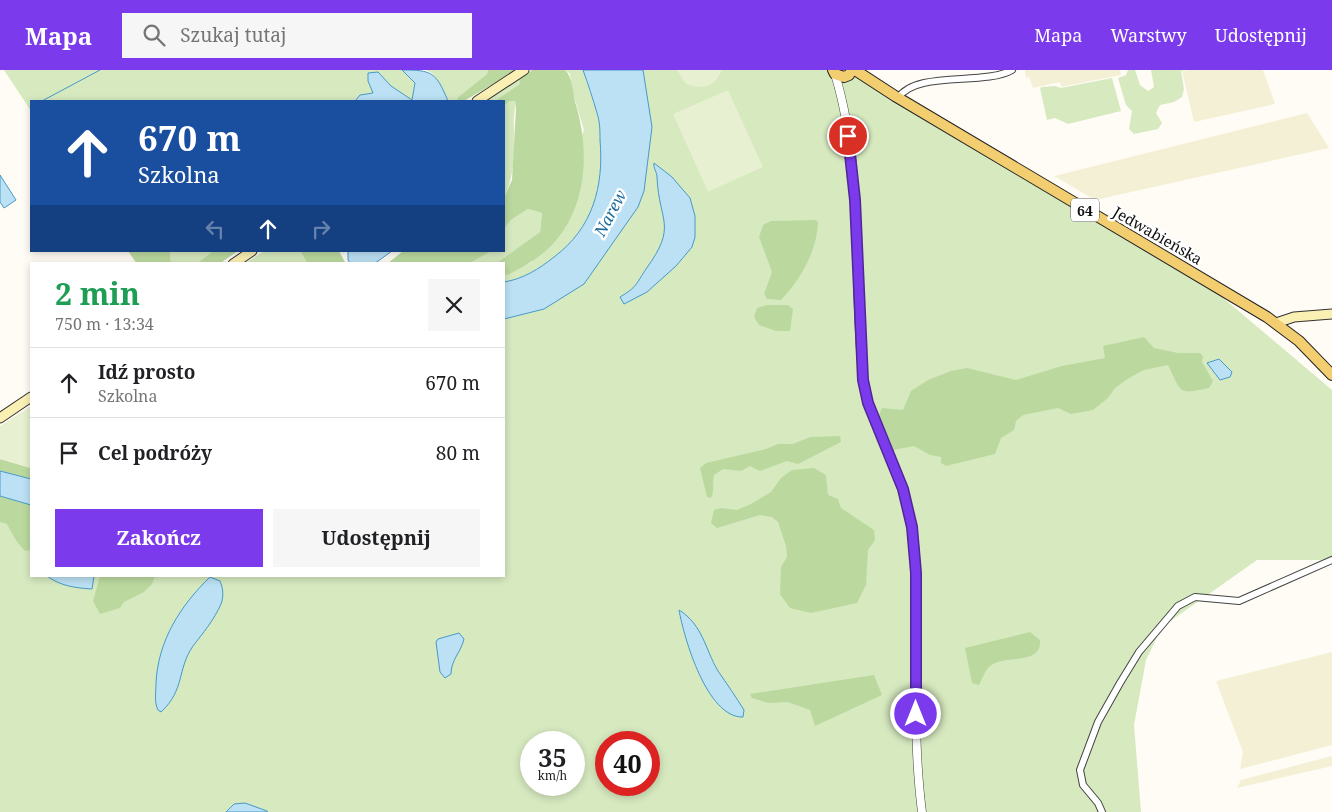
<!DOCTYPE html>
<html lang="pl">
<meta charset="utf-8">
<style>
:root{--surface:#fff;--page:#f6f6f6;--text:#202124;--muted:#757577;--line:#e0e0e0;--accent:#7c3aed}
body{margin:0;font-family:"Noto Serif",serif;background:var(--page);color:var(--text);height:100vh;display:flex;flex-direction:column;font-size:19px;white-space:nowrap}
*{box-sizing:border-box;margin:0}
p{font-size:16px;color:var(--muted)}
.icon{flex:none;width:28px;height:28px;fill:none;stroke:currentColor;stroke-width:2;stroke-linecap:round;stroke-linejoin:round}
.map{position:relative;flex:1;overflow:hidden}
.drawer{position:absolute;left:30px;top:192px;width:475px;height:315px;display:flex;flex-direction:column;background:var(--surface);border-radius:0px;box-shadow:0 2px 8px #0003}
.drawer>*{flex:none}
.top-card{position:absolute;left:30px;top:30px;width:475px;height:152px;border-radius:0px;box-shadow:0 2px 8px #0003;background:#1a4fa0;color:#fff;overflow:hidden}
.speed{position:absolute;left:520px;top:661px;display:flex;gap:10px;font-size:25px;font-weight:700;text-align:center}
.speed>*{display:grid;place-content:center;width:65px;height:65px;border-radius:50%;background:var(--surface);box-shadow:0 2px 8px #0003;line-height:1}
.speed small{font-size:12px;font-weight:400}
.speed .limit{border:8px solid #d22;background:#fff;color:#111}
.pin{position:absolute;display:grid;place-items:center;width:42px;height:42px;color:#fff;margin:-21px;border:2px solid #fff;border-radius:50%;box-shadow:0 1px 5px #0007}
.me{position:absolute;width:55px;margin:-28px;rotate:0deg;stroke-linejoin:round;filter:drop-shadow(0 0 4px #0008)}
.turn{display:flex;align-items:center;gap:18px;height:105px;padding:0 25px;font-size:22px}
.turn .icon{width:65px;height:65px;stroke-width:2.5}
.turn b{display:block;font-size:35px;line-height:42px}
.lanes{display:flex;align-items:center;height:48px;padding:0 25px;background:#0003;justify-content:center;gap:25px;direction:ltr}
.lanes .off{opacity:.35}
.round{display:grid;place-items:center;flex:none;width:52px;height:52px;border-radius:0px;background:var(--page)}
.head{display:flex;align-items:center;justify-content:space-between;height:85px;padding:0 25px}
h1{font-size:30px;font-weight:700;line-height:38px;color:#1e9e55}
.action{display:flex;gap:10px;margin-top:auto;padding:10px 25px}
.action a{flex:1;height:58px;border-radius:0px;background:var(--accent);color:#fff;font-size:20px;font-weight:700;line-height:58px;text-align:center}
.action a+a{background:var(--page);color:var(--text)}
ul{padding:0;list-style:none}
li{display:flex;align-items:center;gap:15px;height:70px;padding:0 25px;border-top:1px solid var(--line)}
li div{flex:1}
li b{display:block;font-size:19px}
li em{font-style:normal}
header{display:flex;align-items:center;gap:30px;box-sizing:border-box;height:70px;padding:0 25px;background:var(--accent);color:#fff}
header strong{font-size:24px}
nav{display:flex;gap:28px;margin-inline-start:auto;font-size:18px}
.search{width:350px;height:45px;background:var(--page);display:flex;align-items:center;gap:12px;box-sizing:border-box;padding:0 18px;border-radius:0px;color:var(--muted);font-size:19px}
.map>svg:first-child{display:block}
.farmland{fill:#f4f0d5}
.green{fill:#d6e9bf;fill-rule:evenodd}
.forest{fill:#bbd99f}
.pitch{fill:#e7f0d0}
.water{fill:#bce1f4;stroke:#4699c8}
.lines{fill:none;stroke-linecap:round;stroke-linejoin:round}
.stream{stroke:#4699c8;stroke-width:1}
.minor-casing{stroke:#444;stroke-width:8}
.tertiary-casing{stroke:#444;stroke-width:9}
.secondary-casing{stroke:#333;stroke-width:11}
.primary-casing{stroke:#222;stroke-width:12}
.minor{stroke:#fff;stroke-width:6}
.tertiary{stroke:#fff;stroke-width:8}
.secondary{stroke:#fbf0b3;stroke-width:9}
.primary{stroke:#f2ce71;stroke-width:10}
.route-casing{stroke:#51269a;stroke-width:12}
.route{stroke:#7c3aed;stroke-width:9}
.labels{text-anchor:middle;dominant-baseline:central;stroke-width:5;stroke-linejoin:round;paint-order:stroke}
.shield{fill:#fff;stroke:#585858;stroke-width:1}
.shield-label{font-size:14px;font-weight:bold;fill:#111}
.street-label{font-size:15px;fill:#111;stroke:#fff}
.water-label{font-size:16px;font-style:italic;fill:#1e6c9f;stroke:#fff}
</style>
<header>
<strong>Mapa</strong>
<div class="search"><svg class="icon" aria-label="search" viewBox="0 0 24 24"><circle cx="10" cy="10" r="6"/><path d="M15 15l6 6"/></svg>Szukaj tutaj</div>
<nav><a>Mapa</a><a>Warstwy</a><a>Udostępnij</a></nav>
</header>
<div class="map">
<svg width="1332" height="742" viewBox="0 0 1332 742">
<rect width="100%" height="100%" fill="#fffcf5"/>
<path class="farmland" d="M 1025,0 L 1120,0 L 1121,5 L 1061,17 L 1060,12 L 1033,18 L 1029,7 L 1026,8 Z
M 1189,0 L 1263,0 L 1275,34 L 1194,52 L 1182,1 Z
M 1307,43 L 1329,78 L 1095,130 L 1054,106 Z
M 1332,582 L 1332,675 L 1240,699 L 1243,682 L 1216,611 Z
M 1332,686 L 1332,696 L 1237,718 L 1241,710 Z"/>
<path class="green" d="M 4,0 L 402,0 L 415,12 L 412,30 L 391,16 L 378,2 L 368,3 L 368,11 L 373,23 L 356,29 L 355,31 L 31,31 L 31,41 Z
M 426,0 L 488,0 L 487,4 L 457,28 L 458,31 L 448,31 L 433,4 Z
M 565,0 L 583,0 C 587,15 593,29 597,43 C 600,52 600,61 600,70 C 604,116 593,158 554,187 C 539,199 523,209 504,212 L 504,204 L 508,205 L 532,192 L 584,60 L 572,20 L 570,4 Z
M 640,0 L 866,0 L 989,85 L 1209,216 L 1332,320 L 1332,487 L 1321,490 L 1257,490 L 1162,557 L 1146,590 L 1134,655 L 1141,742 L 0,742 L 0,427 L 31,434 L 31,506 L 504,506 L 504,245 L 579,191 ZM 531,672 L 574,672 L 574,715 L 531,715 ZM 606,672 L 649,672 L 649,715 L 606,715 Z
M 1128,0 L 1135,0 L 1140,15 L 1148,21 L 1154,17 L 1151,0 L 1185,0 L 1181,1 L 1184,19 L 1182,27 L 1174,32 L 1160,35 L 1156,43 L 1162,53 L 1158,59 L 1134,64 L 1129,59 L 1132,41 L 1126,35 L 1118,8 L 1126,5 Z
M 1112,8 L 1121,41 L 1068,54 L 1055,48 L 1047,50 L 1040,18 L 1042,17 L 1055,16 L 1061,18 Z
M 519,9 L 521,14 L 495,31 L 486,31 Z
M 510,31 L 515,31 C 516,39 513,47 514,55 C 515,82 515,103 504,128 L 504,36 Z
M 528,139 L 542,143 L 540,162 L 498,194 L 468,194 L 492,181 L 504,181 L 504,159 L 511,150 Z
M 170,181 L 213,181 L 196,194 L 171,194 Z
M 264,181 L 300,181 L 308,194 L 244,194 Z"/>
<path class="forest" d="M 488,0 L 517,0 L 464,31 L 458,31 L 457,28 L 487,4 Z
M 532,0 L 565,0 C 573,7 573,25 576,35 C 590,82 587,138 552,175 C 539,188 524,197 508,205 L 504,204 L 504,194 L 497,193 L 540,162 L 542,143 L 528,139 L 511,150 L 504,159 L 504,128 L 512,110 L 516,39 L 515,31 L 510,31 L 504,36 L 504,31 L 495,31 L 520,14 L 519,9 Z
M 816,150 L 818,152 C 817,181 801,209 781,230 L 767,229 L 764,224 L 772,202 L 759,167 L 763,155 L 771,151 Z
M 128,181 L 170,181 L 171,194 L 137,194 Z
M 213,181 L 238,181 L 219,194 L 196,194 Z
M 300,181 L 339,181 L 346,194 L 308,194 Z
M 403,181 L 492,181 L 468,194 L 387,194 Z
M 767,235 L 788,235 L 793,239 L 790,261 L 776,261 L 759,255 L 754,247 L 757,238 Z
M 1144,267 L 1154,278 L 1178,283 L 1200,283 L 1203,286 L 1202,292 L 1213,311 L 1209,318 C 1177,325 1182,323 1168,295 L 1144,300 L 1129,308 L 1115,318 L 1108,328 L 1093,340 L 1071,344 L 1058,338 L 1023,345 L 1016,351 L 1014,360 L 1001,368 L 995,384 L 946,396 L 941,393 L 941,387 L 930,385 L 914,376 L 893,380 L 879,345 L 882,338 L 903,340 L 911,321 L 928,310 L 951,301 L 967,298 L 1016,310 L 1062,296 L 1105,288 L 1103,276 Z
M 840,366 L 841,372 L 798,394 L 787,391 L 760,401 L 750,396 L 741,401 L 723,399 L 714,405 C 712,413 715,420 711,428 L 707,427 L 700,398 L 706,393 L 766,379 L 778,374 L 793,374 L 810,367 Z
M 0,389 L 31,398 L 31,409 L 0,401 Z
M 814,398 L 826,405 L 828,425 L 838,429 L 841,438 L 874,460 L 875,470 L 868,480 L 866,515 L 857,533 L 811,543 L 790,538 L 780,524 L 781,497 L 787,487 L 786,476 L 778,452 L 772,447 L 760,445 L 717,458 L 711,453 L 714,440 L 721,438 L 737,440 L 751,434 L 771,422 L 781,408 L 792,400 Z
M 0,426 L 31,435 L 31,480 L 25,481 C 16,472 13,465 7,454 L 0,452 Z
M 100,506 L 155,506 L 152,514 L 144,522 L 124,532 L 120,538 L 100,544 L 93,531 Z
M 1030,562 L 1040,570 C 1042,597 1002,583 989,597 C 985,601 982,609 979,615 L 972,613 L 965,578 Z
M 874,605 L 882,625 L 815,656 L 810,640 L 788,632 L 768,633 L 752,628 L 750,624 Z"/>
<path class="pitch" d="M 677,0 L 722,0 C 715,17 701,21 685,13 Z
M 728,20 L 763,97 L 708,122 L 673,44 Z
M 31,336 L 31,398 L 0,389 L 0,356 Z"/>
<path class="water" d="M 402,0 C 432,0 436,2 448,31 L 355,31 L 360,25 L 373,23 L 368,11 L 368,3 L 378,2 L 391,16 L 412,30 L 415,13 Z
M 583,0 L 643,0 L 652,57 L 644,121 L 638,137 L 584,214 L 544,239 L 504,249 L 504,212 C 523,209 539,199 554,187 C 593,158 604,116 600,70 C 600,61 600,52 597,43 C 593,29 588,14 583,0 Z
M 654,93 L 672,107 L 690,128 L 695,146 L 695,167 L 692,177 L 676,196 L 647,222 L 624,234 L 620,227 C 637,217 636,214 646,199 C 678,155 659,153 657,107 C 657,102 653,98 654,93 Z
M 0,105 L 16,130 L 4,138 L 0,132 Z
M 348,181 L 392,181 L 374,194 L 351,194 L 348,190 Z
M 1219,289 L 1232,302 L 1230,307 L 1220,310 L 1207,293 Z
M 0,401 L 31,409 L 31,435 L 0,426 Z
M 47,506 L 94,506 L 92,519 C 76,518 60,516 47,506 Z
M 210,507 L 220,511 C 223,518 224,526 221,534 C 214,550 203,563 193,576 C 177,599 185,620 161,642 L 158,640 C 154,632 156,622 156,613 C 158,571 180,536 210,507 Z
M 679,540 C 703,555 705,579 718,601 C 727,614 736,627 744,640 L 743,647 C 707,648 684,568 679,540 Z
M 459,563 L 464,569 C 461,582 451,590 451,604 L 445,608 L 440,602 L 436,572 L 438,569 Z
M 245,733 L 267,741 L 268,742 L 226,742 L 234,734 Z"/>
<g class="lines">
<path class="stream" d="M 42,31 L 100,0"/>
<g class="minor-casing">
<path id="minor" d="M 898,28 C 917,0 983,16 1012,0
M 1102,742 L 1098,733 L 1083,715 L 1080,700 L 1098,652 L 1120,613 L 1139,582 L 1178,536 L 1195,527 L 1239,531 L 1332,490"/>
</g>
<g class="tertiary-casing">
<path id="tertiary" d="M 835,4 C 865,103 852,208 863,310 C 873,361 904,406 912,457 C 918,490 916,523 916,556 C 916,618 914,680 922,742"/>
</g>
<g class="secondary-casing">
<path id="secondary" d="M 477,31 L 524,0
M 233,194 L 252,181
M 1276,253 L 1294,247 L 1332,244
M 0,348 L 31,327"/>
</g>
<g class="primary-casing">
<path id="primary" d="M 833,0 L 835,4 L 844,7 L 849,5 L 852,0
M 855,0 L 895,26 L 1267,247 L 1299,271 L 1332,305"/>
</g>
<use href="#minor" class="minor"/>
<use href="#tertiary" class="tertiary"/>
<use href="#secondary" class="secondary"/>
<use href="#primary" class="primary"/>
</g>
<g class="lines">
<g class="route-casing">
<path id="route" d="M 848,66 L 855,130 L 863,310 L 868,333 L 903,419 L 912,457 L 916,503 L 916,644"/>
</g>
<use href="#route" class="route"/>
</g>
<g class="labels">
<rect class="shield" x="1071" y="128.5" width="28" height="23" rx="4"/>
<g class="shield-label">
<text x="1085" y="140">64</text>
</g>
<g class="street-label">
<text transform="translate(1158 165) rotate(30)">Jedwabieńska</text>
</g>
<g class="water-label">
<text transform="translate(610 143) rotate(-62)">Narew</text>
</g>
</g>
</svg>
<div class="speed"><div>35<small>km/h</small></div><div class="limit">40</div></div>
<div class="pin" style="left:848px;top:66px;background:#d93025"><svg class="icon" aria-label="arrive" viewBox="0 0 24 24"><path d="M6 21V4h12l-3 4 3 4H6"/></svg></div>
<svg class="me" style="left:916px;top:644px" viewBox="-20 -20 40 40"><circle r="17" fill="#7c3aed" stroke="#fff" stroke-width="3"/><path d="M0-11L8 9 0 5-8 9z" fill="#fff"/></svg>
<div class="top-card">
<div class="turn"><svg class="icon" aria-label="ahead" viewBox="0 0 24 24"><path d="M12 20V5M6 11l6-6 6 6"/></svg><div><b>670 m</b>Szkolna</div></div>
<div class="lanes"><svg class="icon off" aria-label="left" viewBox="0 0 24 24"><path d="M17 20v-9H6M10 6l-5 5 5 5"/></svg><svg class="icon" aria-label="ahead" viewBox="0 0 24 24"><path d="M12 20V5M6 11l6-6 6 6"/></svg><svg class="icon off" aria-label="right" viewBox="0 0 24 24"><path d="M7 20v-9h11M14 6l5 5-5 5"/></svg></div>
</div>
<section class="drawer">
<div class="head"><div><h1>2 min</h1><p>750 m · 13:34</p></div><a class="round"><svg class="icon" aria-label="close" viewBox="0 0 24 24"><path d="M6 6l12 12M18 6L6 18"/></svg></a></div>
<ul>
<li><svg class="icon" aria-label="ahead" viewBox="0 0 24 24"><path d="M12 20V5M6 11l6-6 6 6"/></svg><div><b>Idź prosto</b><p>Szkolna</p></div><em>670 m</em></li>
<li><svg class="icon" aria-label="arrive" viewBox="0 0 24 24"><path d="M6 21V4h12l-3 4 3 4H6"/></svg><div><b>Cel podróży</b></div><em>80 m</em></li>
</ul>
<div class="action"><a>Zakończ</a><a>Udostępnij</a></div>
</section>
</div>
